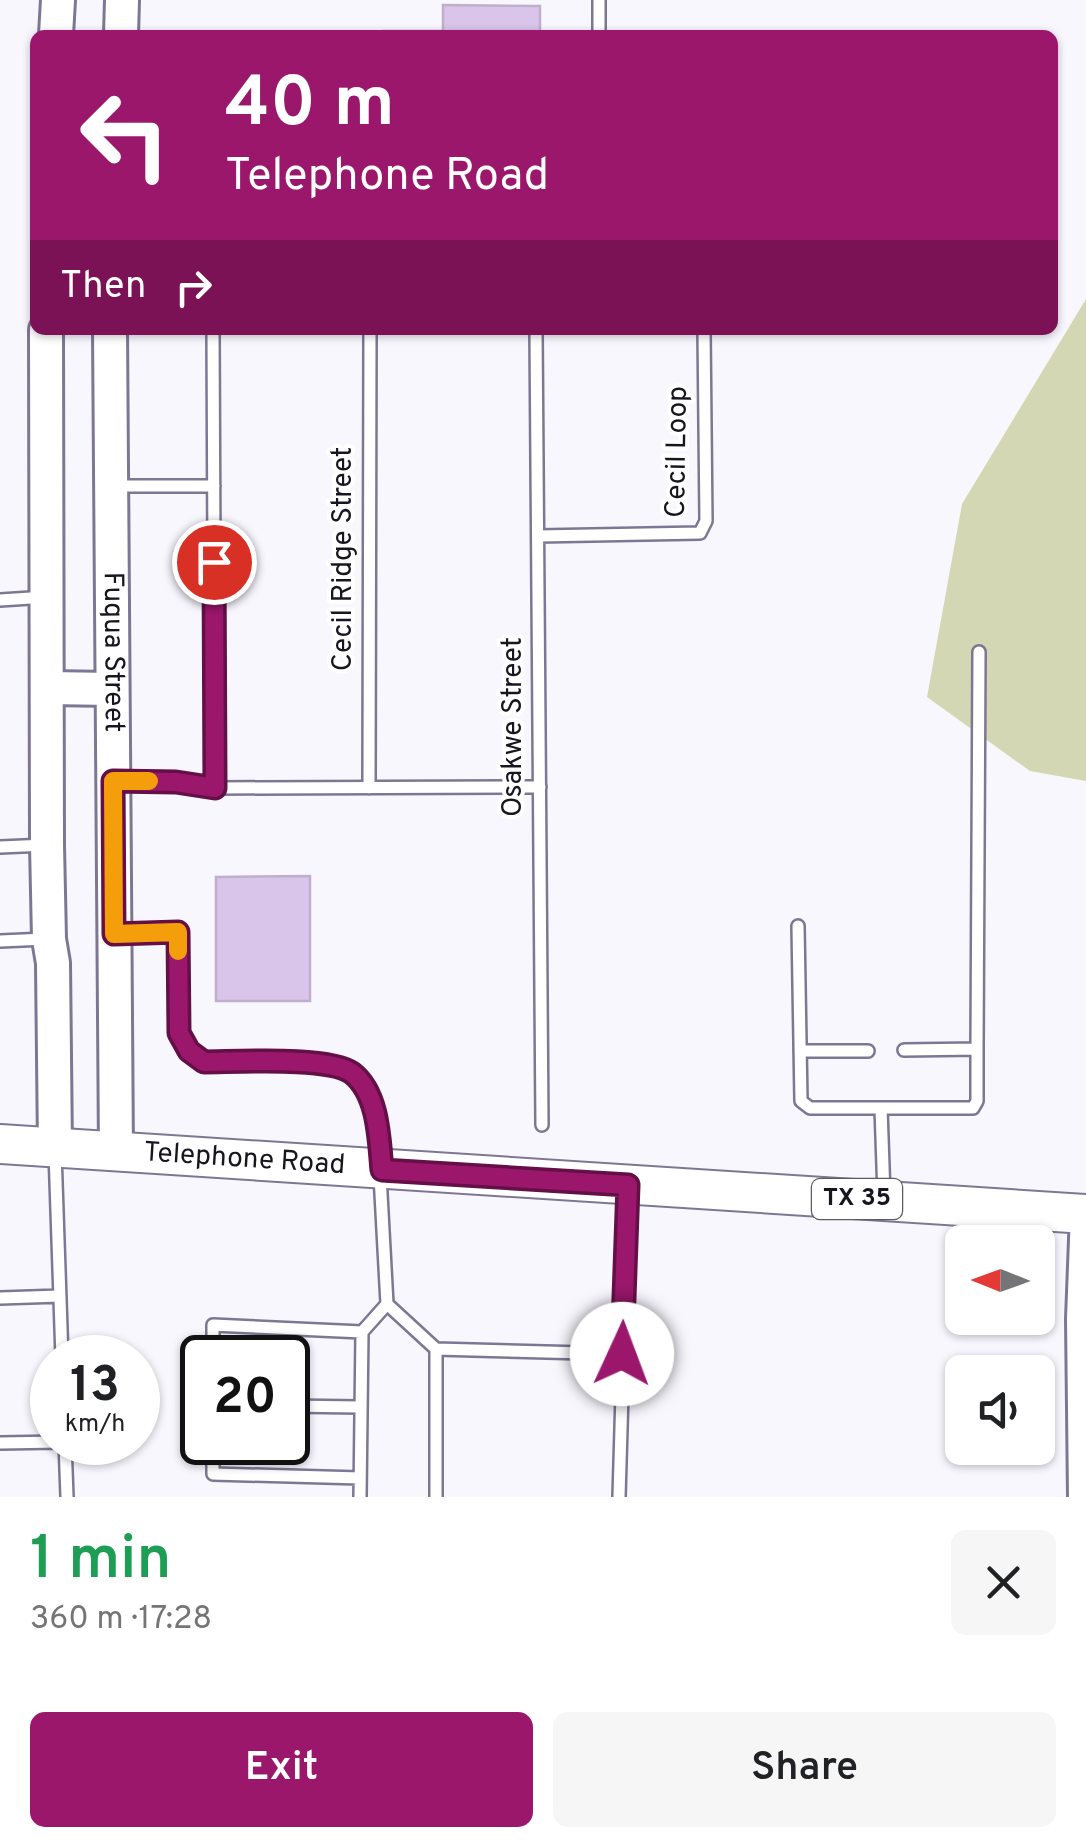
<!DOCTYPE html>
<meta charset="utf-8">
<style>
:root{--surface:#fff;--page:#f6f6f6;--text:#202124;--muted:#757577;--accent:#9a176c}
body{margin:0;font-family:Overpass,sans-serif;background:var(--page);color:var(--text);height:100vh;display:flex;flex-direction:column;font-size:38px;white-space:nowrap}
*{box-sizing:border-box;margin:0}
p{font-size:32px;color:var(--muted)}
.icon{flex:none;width:55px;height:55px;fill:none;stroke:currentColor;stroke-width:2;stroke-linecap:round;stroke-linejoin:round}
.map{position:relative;height:1497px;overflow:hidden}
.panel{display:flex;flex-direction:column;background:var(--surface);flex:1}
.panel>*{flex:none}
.hud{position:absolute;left:30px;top:30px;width:1028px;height:305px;border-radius:15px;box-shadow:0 2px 8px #0004;background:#9a176c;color:#fff;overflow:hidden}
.needle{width:65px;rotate:271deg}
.buttons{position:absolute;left:945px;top:1225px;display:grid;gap:20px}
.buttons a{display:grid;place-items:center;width:110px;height:110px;border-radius:15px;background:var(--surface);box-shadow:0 2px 8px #0004;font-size:50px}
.speed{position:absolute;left:30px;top:1335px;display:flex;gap:20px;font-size:50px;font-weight:700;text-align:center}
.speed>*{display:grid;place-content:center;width:130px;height:130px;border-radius:50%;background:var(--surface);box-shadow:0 2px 8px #0004;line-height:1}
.speed small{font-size:25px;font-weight:400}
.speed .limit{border:5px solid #111;border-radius:15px;background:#fff;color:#111}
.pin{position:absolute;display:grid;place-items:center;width:85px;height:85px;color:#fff;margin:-42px;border:5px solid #fff;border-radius:50%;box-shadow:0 2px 10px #0007}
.me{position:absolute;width:110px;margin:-55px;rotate:2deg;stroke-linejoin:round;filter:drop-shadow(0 0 8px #0008)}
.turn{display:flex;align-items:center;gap:35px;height:210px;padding:0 30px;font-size:45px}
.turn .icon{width:130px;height:130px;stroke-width:2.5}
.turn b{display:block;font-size:70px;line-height:85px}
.then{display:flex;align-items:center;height:95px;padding:0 30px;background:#0003;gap:20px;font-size:38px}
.round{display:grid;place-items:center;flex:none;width:105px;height:105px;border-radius:15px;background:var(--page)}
.summary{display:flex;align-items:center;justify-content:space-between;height:170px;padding:0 30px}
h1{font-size:60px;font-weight:600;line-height:75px;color:#1e9e55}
.primary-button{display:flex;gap:20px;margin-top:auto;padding:20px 30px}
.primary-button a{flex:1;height:115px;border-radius:15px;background:var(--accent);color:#fff;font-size:40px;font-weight:600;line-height:115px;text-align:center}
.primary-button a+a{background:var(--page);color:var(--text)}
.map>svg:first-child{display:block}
.green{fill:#d4d7b3}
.building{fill:#dac5ea;stroke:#bfafcc;stroke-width:2.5}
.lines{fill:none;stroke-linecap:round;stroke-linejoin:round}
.lane-casing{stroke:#7e7793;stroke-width:16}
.street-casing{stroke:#7e7793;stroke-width:28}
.secondary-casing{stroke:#7e7793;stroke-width:38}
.primary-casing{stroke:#7e7793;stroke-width:42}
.lane{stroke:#fff;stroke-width:11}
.street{stroke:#fff;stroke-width:22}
.secondary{stroke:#fff;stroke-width:32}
.primary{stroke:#fff;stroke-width:38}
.route-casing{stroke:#640f46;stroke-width:25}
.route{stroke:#9a176c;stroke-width:18}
.slow{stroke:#f59e0b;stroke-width:18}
.labels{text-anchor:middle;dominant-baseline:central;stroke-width:8;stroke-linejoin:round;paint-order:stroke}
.shield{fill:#fff;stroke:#5d5b63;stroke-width:2.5}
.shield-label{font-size:25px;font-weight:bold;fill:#181520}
.street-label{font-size:28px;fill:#181520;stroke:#fff}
</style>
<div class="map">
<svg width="1086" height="1497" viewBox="0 0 1086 1497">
<rect width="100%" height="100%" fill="#f9f7fe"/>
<path class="green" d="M 1086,299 L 1086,781 L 1030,771 L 927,697 L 962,504 Z"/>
<path class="building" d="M 443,5 L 540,6 L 540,35 L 382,35 L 383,31 L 443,31 Z
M 310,876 L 310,1001 L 216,1001 L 216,877 Z"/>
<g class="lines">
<g class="lane-casing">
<path id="lane" d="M 599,0 L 599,35
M 213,330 L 215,788
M 536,330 L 542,1125
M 113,486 L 214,486
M 538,536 L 700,533 L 706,521 L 704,330
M 0,600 L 46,597
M 114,781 L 177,782 L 215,788 L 540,787
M 369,788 L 370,330
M 0,847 L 46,845
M 798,926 L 801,1101 L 810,1108 L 973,1108 L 977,1101 L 977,1049 L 979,652
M 118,933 L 178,932 L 179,1033 L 189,1051 L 204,1062 L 333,1064 L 355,1074 L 377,1120 L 387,1304 L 362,1332 L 360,1497
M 0,941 L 46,939
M 904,1050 L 977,1049
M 800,1051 L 868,1051
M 881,1108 L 884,1196
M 55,1152 L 62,1358
M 0,1298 L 60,1296
M 387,1304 L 436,1349 L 622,1354
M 213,1358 L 213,1325 L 362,1332
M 288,1406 L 359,1407
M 65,1442 L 67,1497
M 213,1442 L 213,1474 L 360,1478
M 0,1443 L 59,1442
M 436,1497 L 436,1349
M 619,1497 L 628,1189"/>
</g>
<g class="street-casing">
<path id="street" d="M 1080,1497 L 1078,1319 L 1082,1213"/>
</g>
<g class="secondary-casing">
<g id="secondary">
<path d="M 56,35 L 58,0"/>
<path d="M 121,35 L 122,0"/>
<path d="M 46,330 L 47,845 L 49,939 L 53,963 L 55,1149"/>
<path id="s1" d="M 110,330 L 116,1153"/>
<path d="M 48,688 L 112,689"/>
</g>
</g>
<g class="primary-casing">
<g id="primary">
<path id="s2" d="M 0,1144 L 1086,1214"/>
</g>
</g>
<use href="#lane" class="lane"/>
<use href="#street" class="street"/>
<use href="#secondary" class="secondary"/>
<use href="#primary" class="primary"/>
</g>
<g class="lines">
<g class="route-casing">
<path id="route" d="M 214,562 L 215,788 L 176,782 L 113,781 L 114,934 L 178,932 L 179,1033 L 189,1051 L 204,1062 C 235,1062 330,1056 352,1073 C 379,1094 379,1140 382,1170 L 628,1185 L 622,1354"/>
</g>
<use href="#route" class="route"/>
<path class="slow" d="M 149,781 L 113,781 L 114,934 L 178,932 L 178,951"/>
</g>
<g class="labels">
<rect class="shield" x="812" y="1179" width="90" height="40" rx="8"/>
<g class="shield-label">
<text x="857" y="1199">TX 35</text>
</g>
<g class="street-label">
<text transform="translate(678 452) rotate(-89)">Cecil Loop</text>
<text transform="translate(344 559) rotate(-90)">Cecil Ridge Street</text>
<text stroke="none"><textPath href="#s1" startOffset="322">Fuqua Street</textPath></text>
<text transform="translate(514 727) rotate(-90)">Osakwe Street</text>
<text stroke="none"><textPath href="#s2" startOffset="245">Telephone Road</textPath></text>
</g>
</g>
</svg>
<div class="buttons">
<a><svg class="needle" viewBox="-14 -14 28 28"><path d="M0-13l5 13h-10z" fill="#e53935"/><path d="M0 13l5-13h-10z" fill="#757577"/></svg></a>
<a><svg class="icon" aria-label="sound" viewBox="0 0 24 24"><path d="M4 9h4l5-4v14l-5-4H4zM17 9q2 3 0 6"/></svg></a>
</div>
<div class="speed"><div>13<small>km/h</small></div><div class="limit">20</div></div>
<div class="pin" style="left:214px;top:562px;background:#d93025"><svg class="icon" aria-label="arrive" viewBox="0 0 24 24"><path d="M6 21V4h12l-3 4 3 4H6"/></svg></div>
<svg class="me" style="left:622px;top:1354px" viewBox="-20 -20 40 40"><circle r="19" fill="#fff"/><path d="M0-13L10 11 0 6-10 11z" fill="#9a176c"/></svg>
<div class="hud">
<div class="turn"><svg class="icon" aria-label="left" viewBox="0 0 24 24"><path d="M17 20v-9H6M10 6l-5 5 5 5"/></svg><div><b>40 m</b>Telephone Road</div></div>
<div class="then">Then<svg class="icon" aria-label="right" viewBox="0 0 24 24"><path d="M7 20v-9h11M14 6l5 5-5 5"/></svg></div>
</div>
</div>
<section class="panel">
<div class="summary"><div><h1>1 min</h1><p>360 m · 17:28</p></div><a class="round"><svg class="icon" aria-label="close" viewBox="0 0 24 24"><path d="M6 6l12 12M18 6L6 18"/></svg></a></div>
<div class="primary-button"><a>Exit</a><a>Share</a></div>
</section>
